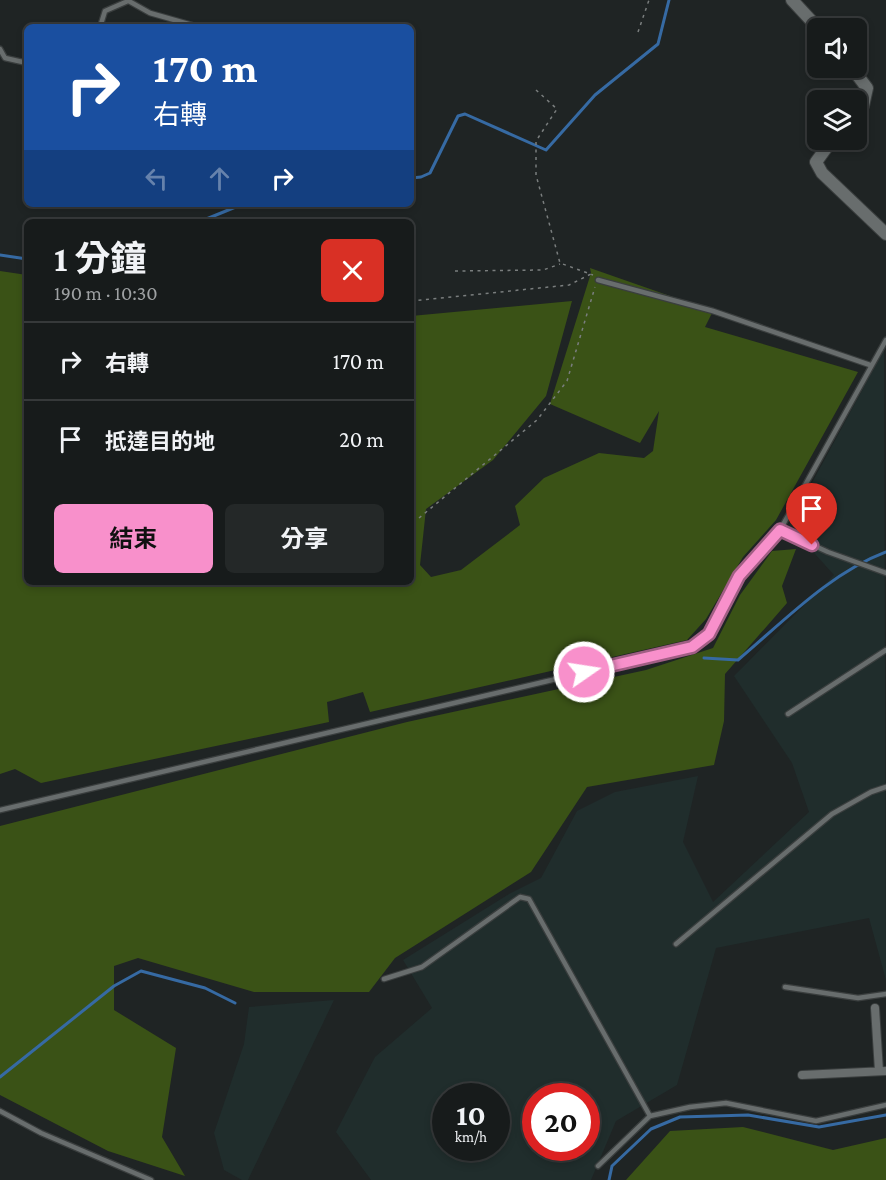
<!DOCTYPE html>
<html lang="zh-TW">
<meta charset="utf-8">
<style>
:root{--surface:#171b1b;--page:#242828;--text:#f1f3f6;--muted:#9ea1a3;--line:#36393a;--accent:#f890cb}
body{margin:0;font-family:"Crimson Pro","Noto Sans TC",serif;background:var(--page);color:var(--text);height:100vh;display:flex;flex-direction:column;font-size:22px;white-space:nowrap}
*{box-sizing:border-box;margin:0}
p{font-size:20px;color:var(--muted)}
.icon{flex:none;width:33px;height:33px;fill:none;stroke:currentColor;stroke-width:2;stroke-linecap:round;stroke-linejoin:round}
.map{position:relative;flex:1;overflow:hidden}
.details{position:absolute;left:24px;top:219px;width:390px;height:366px;display:flex;flex-direction:column;background:var(--surface);border-radius:9px;box-shadow:0 3px 9px #0003,0 0 0 2px var(--line)}
.details>*{flex:none}
.top-card{position:absolute;left:24px;top:24px;width:390px;height:183px;border-radius:9px;box-shadow:0 3px 9px #0003,0 0 0 2px var(--line);background:#1a4fa0;color:#fff;overflow:hidden}
.buttons{position:absolute;left:807px;top:18px;display:grid;gap:12px}
.buttons a{display:grid;place-items:center;width:60px;height:60px;border-radius:9px;background:var(--surface);box-shadow:0 3px 9px #0003,0 0 0 2px var(--line);font-size:30px}
.speed{position:absolute;left:432px;top:1083px;display:flex;gap:12px;font-size:30px;font-weight:700;text-align:center}
.speed>*{display:grid;place-content:center;width:78px;height:78px;border-radius:50%;background:var(--surface);box-shadow:0 3px 9px #0003,0 0 0 2px var(--line);line-height:1}
.speed small{font-size:15px;font-weight:400}
.speed .limit{border:9px solid #d22;background:#fff;color:#111}
.pin{position:absolute;display:grid;place-items:center;width:51px;height:51px;color:#fff;margin:-62px -26px;border-radius:50% 50% 50% 0;rotate:-45deg;box-shadow:0 0 6px #0007}
.pin .icon{rotate:45deg}
.me{position:absolute;width:66px;margin:-33px;rotate:77deg;stroke-linejoin:round;filter:drop-shadow(0 0 4px #0008)}
.turn{display:flex;align-items:center;gap:21px;height:126px;padding:0 30px;font-size:27px}
.turn .icon{width:78px;height:78px;stroke-width:2.5}
.turn b{display:block;font-size:42px;line-height:51px}
.lanes{display:flex;align-items:center;height:57px;padding:0 30px;background:#0003;justify-content:center;gap:30px;direction:ltr}
.lanes .off{opacity:.35}
.round{display:grid;place-items:center;flex:none;width:63px;height:63px;border-radius:9px;background:var(--page)}
.summary{display:flex;align-items:center;justify-content:space-between;height:102px;padding:0 30px}
h1{font-size:36px;font-weight:700;line-height:45px}
.button{display:flex;gap:12px;margin-top:auto;padding:12px 30px}
.button a{flex:1;height:69px;border-radius:9px;background:var(--accent);color:#111;font-size:24px;font-weight:700;line-height:69px;text-align:center}
.button a+a{background:var(--page);color:var(--text)}
ul{padding:0;list-style:none}
li{display:flex;align-items:center;gap:18px;height:78px;padding:0 30px;border-top:2px solid var(--line)}
li div{flex:1}
li b{display:block;font-size:22px}
li em{font-style:normal}
.map>svg:first-child{display:block}
.built{fill:#202d2c;fill-rule:evenodd}
.green{fill:#3a5216}
.lines{fill:none;stroke-linecap:round;stroke-linejoin:round}
.stream{stroke:#366aa3;stroke-width:3}
.lane-casing{stroke:#3a3e3e;stroke-width:7}
.street-casing{stroke:#3a3e3e;stroke-width:10}
.secondary-casing{stroke:#3a3e3e;stroke-width:14}
.path{stroke:#7a7e7e;stroke-width:1.5;stroke-dasharray:3 4.5;stroke-linecap:butt}
.lane{stroke:#686d6d;stroke-width:4.5}
.street{stroke:#686d6d;stroke-width:8}
.secondary{stroke:#686d6d;stroke-width:12}
.route-casing{stroke:#a15e84;stroke-width:15}
.route{stroke:#f890cb;stroke-width:10}
</style>
<div class="map">
<svg width="886" height="1180" viewBox="0 0 886 1180">
<rect width="100%" height="100%" fill="#1f2424"/>
<path class="built" d="M 884,350 L 886,980 L 869,918 L 716,948 L 677,1085 L 616,1121 L 591,1180 L 371,1180 L 336,1132 L 375,1057 L 432,1008 L 403,960 L 509,894 L 541,878 L 577,811 L 615,792 L 698,776 L 683,842 L 713,902 L 809,812 L 792,763 L 734,676 L 834,575 L 789,525 ZM 446,1096 L 496,1096 L 496,1148 L 446,1148 ZM 536,1096 L 586,1096 L 586,1148 L 536,1148 Z
M 334,1000 L 248,1180 L 242,1180 L 224,1170 L 214,1133 L 244,1044 L 249,1007 Z"/>
<path class="green" d="M 590,268 L 713,311 L 705,327 L 858,372 L 776,520 L 743,557 L 706,619 L 687,640 L 370,712 L 363,692 L 327,702 L 329,722 L 41,783 L 15,769 L 0,774 L 0,271 L 27,275 L 27,582 L 411,582 L 411,316 L 572,301 L 546,396 L 493,460 L 426,509 L 420,565 L 431,577 L 461,570 L 520,525 L 515,506 L 544,478 L 599,453 L 644,458 L 653,451 L 659,411 L 640,443 L 550,404 L 591,273 Z
M 796,549 L 782,586 L 787,603 L 725,674 L 724,721 L 714,765 L 587,787 L 531,872 L 395,958 L 369,992 L 254,992 L 138,958 L 114,966 L 114,1010 L 176,1048 L 162,1137 L 185,1176 L 108,1151 L 0,1095 L 0,826 L 407,722 L 646,670 L 713,648 L 740,595 L 772,551 Z
M 743,1127 L 833,1150 L 886,1138 L 886,1180 L 626,1180 L 670,1131 Z"/>
<g class="lines">
<path class="stream" d="M 411,178 L 421,177 L 430,173 L 458,116 L 465,114 L 546,150 L 595,95 L 658,44 L 669,0
M 199,222 L 243,204
M 0,255 L 27,259
M 704,658 L 738,660 C 783,622 830,573 886,552
M 0,1077 L 114,986 L 141,971 L 205,988 L 235,1003
M 609,1180 L 612,1166 L 651,1129 L 680,1117 L 748,1115 L 819,1127 L 886,1115"/>
<g class="lane-casing">
<path id="lane" d="M 127,0 L 150,13 L 199,27
M 100,27 L 105,11 L 128,1
M 0,49 L 5,58 L 27,63
M 598,280 L 713,311 L 870,365
M 780,530 L 828,552 L 886,573
M 788,714 L 886,650
M 0,810 L 692,647 L 709,634 L 739,576 L 780,530 L 886,340
M 676,944 L 832,814 L 871,792 L 886,787
M 384,979 L 422,967 L 520,897 L 529,899 L 650,1116
M 785,987 L 858,998 L 886,994
M 0,1111 L 41,1133 L 151,1180
M 598,1166 L 650,1116 L 690,1107 L 726,1103 L 816,1121 L 886,1105"/>
</g>
<g class="street-casing">
<path id="street" d="M 875,1008 L 879,1071
M 802,1075 L 886,1071"/>
</g>
<g class="secondary-casing">
<path id="secondary" d="M 792,0 L 818,28
M 852,68 L 867,88 L 863,106 L 856,113
M 832,140 L 816,162 L 822,173 L 886,234"/>
</g>
<path class="path" d="M 638,32 L 649,0
M 536,90 L 557,109 L 536,141 L 536,175 L 560,263 L 593,275
M 455,271 L 543,270 L 560,264
M 411,301 L 569,285 L 591,274
M 419,518 L 537,420 L 567,381 L 595,287"/>
<use href="#lane" class="lane"/>
<use href="#street" class="street"/>
<use href="#secondary" class="secondary"/>
</g>
<g class="lines">
<g class="route-casing">
<path id="route" d="M 584,672 L 692,647 L 709,634 L 739,576 L 780,530 L 812,545"/>
</g>
<use href="#route" class="route"/>
</g>
</svg>
<div class="buttons">
<a><svg class="icon" aria-label="sound" viewBox="0 0 24 24"><path d="M4 9h4l5-4v14l-5-4H4zM17 9q2 3 0 6"/></svg></a>
<a><svg class="icon" aria-label="layers" viewBox="0 0 24 24"><path d="M12 4l9 5-9 5-9-5zM3 14l9 5 9-5"/></svg></a>
</div>
<div class="speed"><div>10<small>km/h</small></div><div class="limit">20</div></div>
<div class="pin" style="left:812px;top:545px;background:#d93025"><svg class="icon" aria-label="arrive" viewBox="0 0 24 24"><path d="M6 21V4h12l-3 4 3 4H6"/></svg></div>
<svg class="me" style="left:584px;top:672px" viewBox="-20 -20 40 40"><circle r="17" fill="#f890cb" stroke="#fff" stroke-width="3"/><path d="M0-11L8 9 0 5-8 9z" fill="#fff"/></svg>
<div class="top-card">
<div class="turn"><svg class="icon" aria-label="right" viewBox="0 0 24 24"><path d="M7 20v-9h11M14 6l5 5-5 5"/></svg><div><b>170 m</b>右轉</div></div>
<div class="lanes"><svg class="icon off" aria-label="left" viewBox="0 0 24 24"><path d="M17 20v-9H6M10 6l-5 5 5 5"/></svg><svg class="icon off" aria-label="ahead" viewBox="0 0 24 24"><path d="M12 20V5M6 11l6-6 6 6"/></svg><svg class="icon" aria-label="right" viewBox="0 0 24 24"><path d="M7 20v-9h11M14 6l5 5-5 5"/></svg></div>
</div>
<section class="details">
<div class="summary"><div><h1>1 分鐘</h1><p>190 m · 10:30</p></div><a class="round" style="background:#d93025;color:#fff"><svg class="icon" aria-label="close" viewBox="0 0 24 24"><path d="M6 6l12 12M18 6L6 18"/></svg></a></div>
<ul>
<li><svg class="icon" aria-label="right" viewBox="0 0 24 24"><path d="M7 20v-9h11M14 6l5 5-5 5"/></svg><div><b>右轉</b></div><em>170 m</em></li>
<li><svg class="icon" aria-label="arrive" viewBox="0 0 24 24"><path d="M6 21V4h12l-3 4 3 4H6"/></svg><div><b>抵達目的地</b></div><em>20 m</em></li>
</ul>
<div class="button"><a>結束</a><a>分享</a></div>
</section>
</div>
